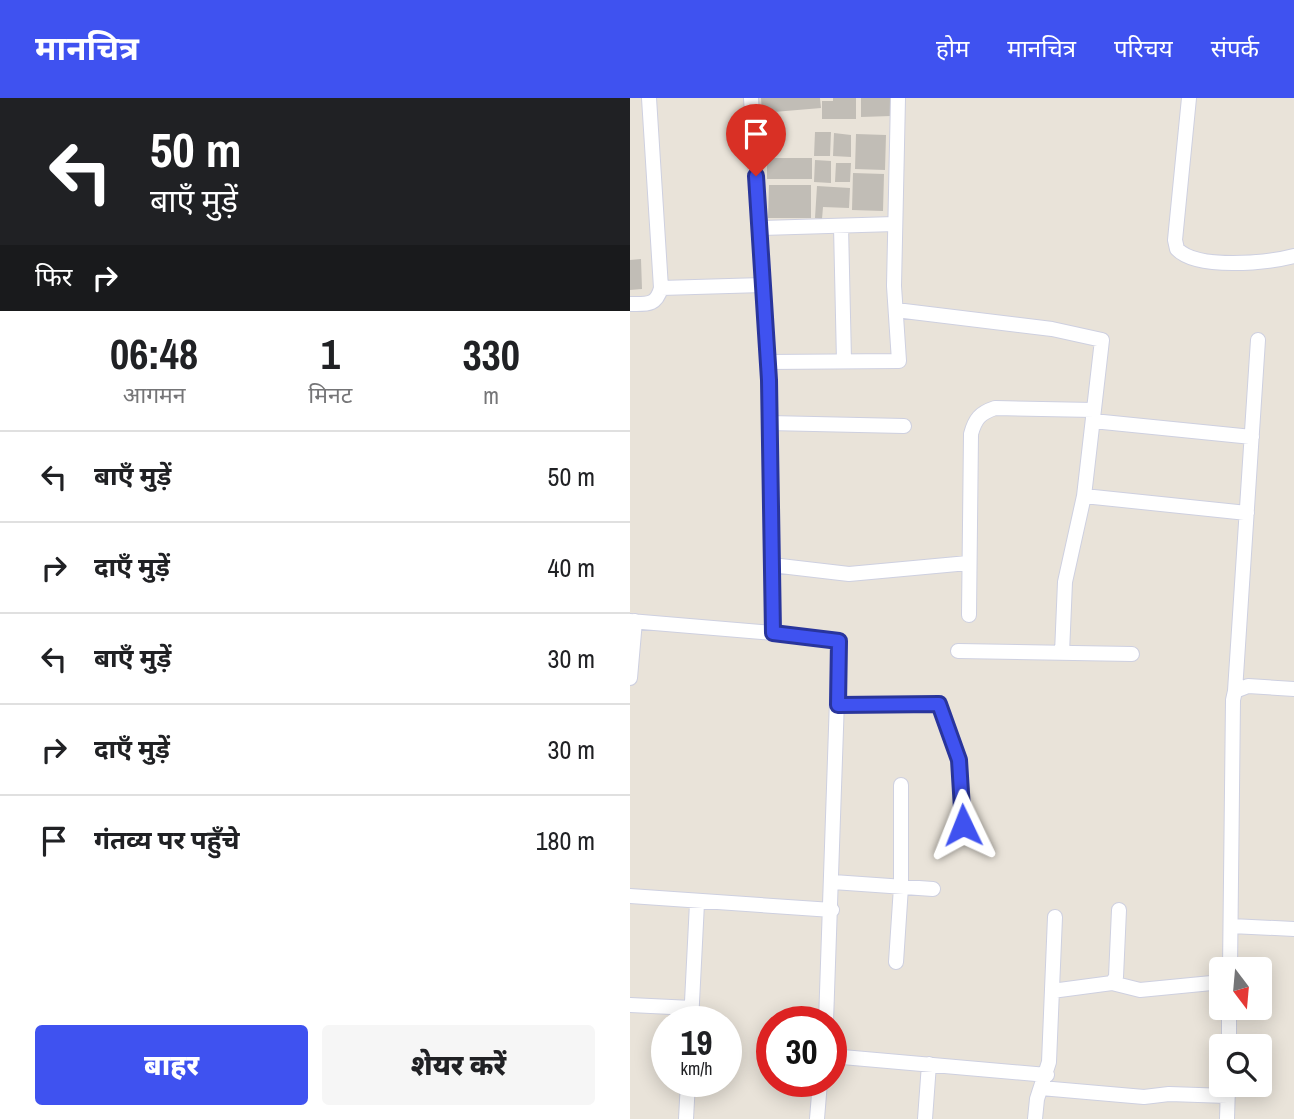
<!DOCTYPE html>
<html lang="hi">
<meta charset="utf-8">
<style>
:root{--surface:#fff;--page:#f6f6f6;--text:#202124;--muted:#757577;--line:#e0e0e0;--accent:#3f52f0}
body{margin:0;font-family:"Archivo Narrow","Noto Sans Devanagari",sans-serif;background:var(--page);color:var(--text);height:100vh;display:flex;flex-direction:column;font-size:26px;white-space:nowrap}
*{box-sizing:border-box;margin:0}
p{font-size:23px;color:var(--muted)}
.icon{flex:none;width:38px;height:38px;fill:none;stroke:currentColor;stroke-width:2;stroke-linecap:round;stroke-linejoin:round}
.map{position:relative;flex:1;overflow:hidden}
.panel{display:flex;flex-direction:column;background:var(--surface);width:630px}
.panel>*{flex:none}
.top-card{background:#202124;color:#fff;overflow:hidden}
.needle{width:46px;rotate:164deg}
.fabs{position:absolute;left:579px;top:859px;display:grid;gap:14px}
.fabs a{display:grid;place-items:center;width:63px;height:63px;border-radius:7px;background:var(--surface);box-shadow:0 4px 18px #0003;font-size:35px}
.speed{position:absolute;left:21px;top:908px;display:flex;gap:14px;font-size:35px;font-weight:700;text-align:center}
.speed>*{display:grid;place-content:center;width:91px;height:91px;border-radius:50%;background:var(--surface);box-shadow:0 4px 18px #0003;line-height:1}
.speed small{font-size:18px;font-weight:400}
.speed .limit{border:10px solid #d22;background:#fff;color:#111}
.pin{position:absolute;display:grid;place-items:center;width:60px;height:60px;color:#fff;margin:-72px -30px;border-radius:50% 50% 50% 0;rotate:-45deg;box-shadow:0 0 7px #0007}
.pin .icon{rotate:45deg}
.me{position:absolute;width:77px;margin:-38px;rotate:358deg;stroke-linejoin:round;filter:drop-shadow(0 0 5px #0008)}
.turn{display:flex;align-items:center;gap:24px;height:147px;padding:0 35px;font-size:32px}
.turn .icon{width:91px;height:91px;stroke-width:2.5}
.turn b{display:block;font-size:49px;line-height:60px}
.then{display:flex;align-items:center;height:66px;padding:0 35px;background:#0003;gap:14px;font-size:26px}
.eta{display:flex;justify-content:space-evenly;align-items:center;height:119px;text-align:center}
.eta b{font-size:42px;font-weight:800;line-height:49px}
.primary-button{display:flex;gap:14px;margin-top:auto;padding:14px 35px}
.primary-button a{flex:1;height:80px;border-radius:7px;background:var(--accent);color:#fff;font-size:28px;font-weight:800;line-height:80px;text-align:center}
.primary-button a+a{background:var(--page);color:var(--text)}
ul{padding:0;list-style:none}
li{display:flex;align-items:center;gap:21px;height:91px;padding:0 35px;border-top:2px solid var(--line)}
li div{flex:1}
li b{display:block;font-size:26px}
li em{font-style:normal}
header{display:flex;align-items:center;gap:42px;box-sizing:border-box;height:98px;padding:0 35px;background:var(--accent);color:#fff}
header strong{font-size:33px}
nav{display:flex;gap:38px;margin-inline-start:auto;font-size:24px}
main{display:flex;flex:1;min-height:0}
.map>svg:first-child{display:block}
.building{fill:#c1bdb6}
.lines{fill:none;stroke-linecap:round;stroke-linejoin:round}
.minor-casing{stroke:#ced0e0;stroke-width:16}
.minor{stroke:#fff;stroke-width:14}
.route-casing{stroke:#29359c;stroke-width:18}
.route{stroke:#3f52f0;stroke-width:12}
</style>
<header>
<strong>मानचित्र</strong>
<nav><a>होम</a><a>मानचित्र</a><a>परिचय</a><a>संपर्क</a></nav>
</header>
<main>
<section class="panel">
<div class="top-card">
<div class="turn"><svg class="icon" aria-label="left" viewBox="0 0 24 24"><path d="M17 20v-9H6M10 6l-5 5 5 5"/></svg><div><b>50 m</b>बाएँ मुड़ें</div></div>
<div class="then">फिर<svg class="icon" aria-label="right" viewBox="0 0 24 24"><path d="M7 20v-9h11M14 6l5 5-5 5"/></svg></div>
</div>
<div class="eta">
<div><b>06:48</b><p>आगमन</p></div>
<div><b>1</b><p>मिनट</p></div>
<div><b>330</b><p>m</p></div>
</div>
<ul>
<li><svg class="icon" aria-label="left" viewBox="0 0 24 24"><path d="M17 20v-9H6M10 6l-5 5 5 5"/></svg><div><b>बाएँ मुड़ें</b></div><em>50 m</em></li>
<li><svg class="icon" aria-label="right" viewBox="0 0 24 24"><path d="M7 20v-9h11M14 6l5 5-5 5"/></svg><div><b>दाएँ मुड़ें</b></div><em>40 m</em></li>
<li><svg class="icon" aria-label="left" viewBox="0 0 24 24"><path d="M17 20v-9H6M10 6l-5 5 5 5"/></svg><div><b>बाएँ मुड़ें</b></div><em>30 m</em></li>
<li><svg class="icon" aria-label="right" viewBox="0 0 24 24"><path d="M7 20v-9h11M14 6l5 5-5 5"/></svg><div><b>दाएँ मुड़ें</b></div><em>30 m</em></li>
<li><svg class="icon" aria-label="arrive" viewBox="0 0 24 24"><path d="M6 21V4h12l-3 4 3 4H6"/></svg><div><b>गंतव्य पर पहुँचे</b></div><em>180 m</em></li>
</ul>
<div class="primary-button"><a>बाहर</a><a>शेयर करें</a></div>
</section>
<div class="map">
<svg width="664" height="1021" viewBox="0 0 664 1021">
<rect width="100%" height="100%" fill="#e9e3d9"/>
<path class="building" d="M 131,0 L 190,0 L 191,10 L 132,15 Z
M 203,0 L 226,0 L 226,21 L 192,21 L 192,3 L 203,3 Z
M 231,0 L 261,0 L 261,18 L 231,19 Z
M 185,34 L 201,34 L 200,58 L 184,58 Z
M 204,35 L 221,37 L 221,59 L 203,58 Z
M 226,36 L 256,37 L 255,72 L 225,71 Z
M 137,60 L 182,60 L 182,81 L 137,81 Z
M 185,62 L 201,63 L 201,85 L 184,84 Z
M 206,65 L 221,65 L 220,84 L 205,84 Z
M 223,75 L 254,76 L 253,113 L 222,112 Z
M 139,87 L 181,87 L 181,120 L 138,120 Z
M 187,88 L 220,90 L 219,110 L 193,109 L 192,121 L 185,120 Z
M 11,161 L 12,191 L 0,192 L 0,162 Z"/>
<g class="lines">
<g class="minor-casing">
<path id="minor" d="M 121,0 L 139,282 L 143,535 L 209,543 L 196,924
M 559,0 L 545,142 L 547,151 C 567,172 637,165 664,158
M 211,128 L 214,263
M 129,130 L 265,126
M 31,190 L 133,187
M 0,206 C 17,206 26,208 31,190 L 19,0
M 266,212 L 422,231 L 472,242 L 454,398 L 435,484 L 432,555
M 137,264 L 269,263 L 264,188 L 268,0
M 463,323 L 622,339
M 139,325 L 274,328
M 454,398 L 617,415
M 142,467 L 219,476 L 338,465
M 339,517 L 341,336 C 345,321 350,315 365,310 L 464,312
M 0,523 L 143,535
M 328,553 L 502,556
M 0,580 L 5,523
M 605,593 L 628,242
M 207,607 L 309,606 L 329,662 L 333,727
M 203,784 L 303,791
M 0,798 L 202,812
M 601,828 L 664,831
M 266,864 L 271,789 L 271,687
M 600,872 L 603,602 L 605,593 L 618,588 L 664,591
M 482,885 L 510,892 L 592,884
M 422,893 L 482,885 L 486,879 L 489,812
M 0,907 L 62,910
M 61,924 L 67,805
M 599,948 L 599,910
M 201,958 L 417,977
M 411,990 L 514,999 L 539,996 L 598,998
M 56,1021 L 58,984
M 187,1021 L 190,984
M 295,1021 L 299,966
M 405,1021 L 407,1001 L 419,964 L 425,819
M 597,1021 L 598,987"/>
</g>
<use href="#minor" class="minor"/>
</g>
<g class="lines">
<g class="route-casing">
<path id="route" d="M 126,78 L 139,282 L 143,535 L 209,543 L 208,607 L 309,606 L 329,662 L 333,727"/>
</g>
<use href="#route" class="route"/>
</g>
</svg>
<div class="fabs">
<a><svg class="needle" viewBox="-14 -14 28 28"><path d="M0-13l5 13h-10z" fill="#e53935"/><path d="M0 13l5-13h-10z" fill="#757577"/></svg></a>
<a><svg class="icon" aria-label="search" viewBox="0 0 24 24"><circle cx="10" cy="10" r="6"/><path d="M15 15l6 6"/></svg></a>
</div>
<div class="speed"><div>19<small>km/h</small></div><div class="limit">30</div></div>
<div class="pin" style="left:126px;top:78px;background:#d93025"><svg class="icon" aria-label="arrive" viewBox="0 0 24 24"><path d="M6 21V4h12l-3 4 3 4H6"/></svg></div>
<svg class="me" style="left:333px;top:727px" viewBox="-20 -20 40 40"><path d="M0-17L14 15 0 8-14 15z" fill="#3f52f0" stroke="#fff" stroke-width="4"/></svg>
</div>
</main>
